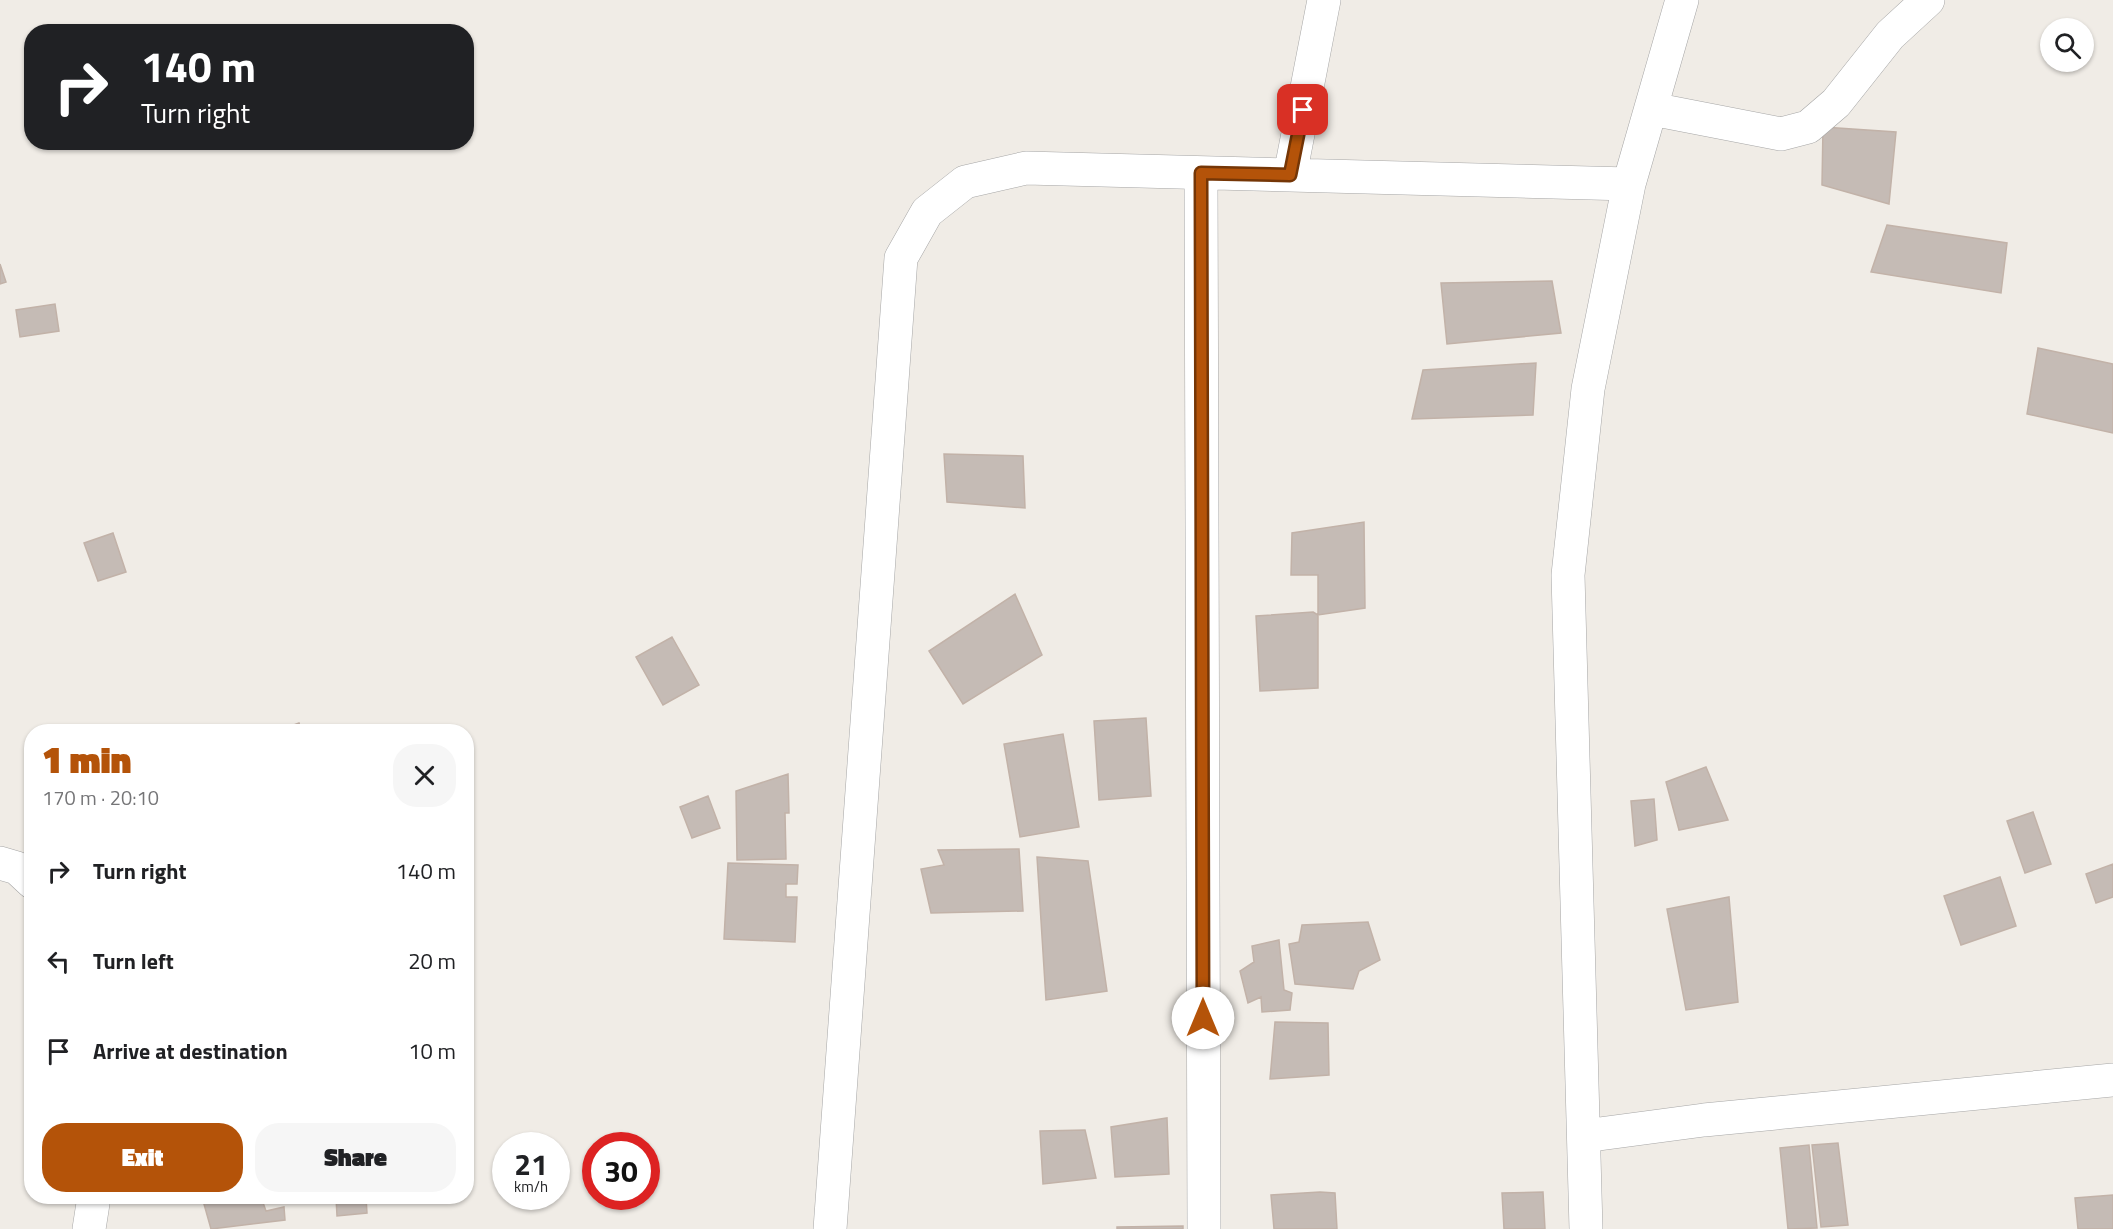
<!DOCTYPE html>
<meta charset="utf-8">
<style>
:root{--surface:#fff;--page:#f6f6f6;--text:#202124;--muted:#757577;--accent:#b45309}
body{margin:0;font-family:"Titillium Web",sans-serif;background:var(--page);color:var(--text);height:100vh;display:flex;flex-direction:column;font-size:22px;white-space:nowrap}
*{box-sizing:border-box;margin:0}
p{font-size:20px;color:var(--muted)}
.icon{flex:none;width:33px;height:33px;fill:none;stroke:currentColor;stroke-width:2;stroke-linecap:round;stroke-linejoin:round}
.map{position:relative;flex:1;overflow:hidden}
.side{position:absolute;left:24px;top:724px;width:450px;height:480px;display:flex;flex-direction:column;background:var(--surface);border-radius:24px;box-shadow:0 2px 4px #0004}
.side>*{flex:none}
.hud{position:absolute;left:24px;top:24px;width:450px;height:126px;border-radius:24px;box-shadow:0 2px 4px #0004;background:#202124;color:#fff;overflow:hidden}
.tools{position:absolute;left:2040px;top:18px;display:grid;gap:12px}
.tools a{display:grid;place-items:center;width:54px;height:54px;border-radius:50%;background:var(--surface);box-shadow:0 2px 4px #0004;font-size:30px}
.speed{position:absolute;left:492px;top:1132px;display:flex;gap:12px;font-size:30px;font-weight:700;text-align:center}
.speed>*{display:grid;place-content:center;width:78px;height:78px;border-radius:50%;background:var(--surface);box-shadow:0 2px 4px #0004;line-height:1}
.speed small{font-size:15px;font-weight:400}
.speed .limit{border:9px solid #d22;background:#fff;color:#111}
.pin{position:absolute;display:grid;place-items:center;width:51px;height:51px;color:#fff;margin:-26px;border-radius:12px;box-shadow:0 3px 9px #0006}
.me{position:absolute;width:66px;margin:-33px;rotate:0deg;stroke-linejoin:round;filter:drop-shadow(0 0 4px #0008)}
.turn{display:flex;align-items:center;gap:21px;height:126px;padding:0 18px;font-size:27px}
.turn .icon{width:78px;height:78px;stroke-width:2.5}
.turn b{display:block;font-size:42px;line-height:51px}
.round{display:grid;place-items:center;flex:none;width:63px;height:63px;border-radius:24px;background:var(--page)}
.headline{display:flex;align-items:center;justify-content:space-between;height:102px;padding:0 18px}
h1{font-size:36px;font-weight:800;line-height:45px;color:var(--accent)}
.cta{display:flex;gap:12px;margin-top:auto;padding:12px 18px}
.cta a{flex:1;height:69px;border-radius:24px;background:var(--accent);color:#fff;font-size:24px;font-weight:800;line-height:69px;text-align:center}
.cta a+a{background:var(--page);color:var(--text)}
ul{padding:0;list-style:none}
li{display:flex;align-items:center;gap:18px;height:90px;padding:0 18px}
li div{flex:1}
li b{display:block;font-size:22px}
li em{font-style:normal}
.map>svg:first-child{display:block}
.building{fill:#c5bbb5;stroke:#c2b2a8;stroke-width:1.5}
.lines{fill:none;stroke-linecap:round;stroke-linejoin:round}
.street-casing{stroke:#a6a6a6;stroke-width:34}
.street{stroke:#fff;stroke-width:33}
.route-casing{stroke:#753606;stroke-width:15}
.route{stroke:#b45309;stroke-width:10}
</style>
<div class="map">
<svg width="2113" height="1229" viewBox="0 0 2113 1229">
<rect width="100%" height="100%" fill="#f0ece6"/>
<path class="building" d="M 1823,127 L 1896,132 L 1889,204 L 1822,185 Z
M 1887,225 L 2007,243 L 2001,293 L 1871,272 Z
M 0,264 L 6,282 L 0,284 Z
M 1552,281 L 1561,333 L 1447,344 L 1441,283 Z
M 55,304 L 59,331 L 20,337 L 16,310 Z
M 2038,348 L 2113,364 L 2113,433 L 2027,414 Z
M 1536,363 L 1533,415 L 1412,419 L 1423,370 Z
M 944,454 L 1023,456 L 1025,508 L 947,502 Z
M 1364,522 L 1365,608 L 1318,615 L 1318,575 L 1291,575 L 1292,533 Z
M 113,533 L 126,572 L 98,581 L 84,543 Z
M 1015,594 L 1042,655 L 963,704 L 929,651 Z
M 1313,612 L 1318,615 L 1318,688 L 1260,691 L 1256,616 Z
M 672,637 L 699,685 L 663,705 L 636,657 Z
M 1146,718 L 1151,796 L 1099,800 L 1094,721 Z
M 299,723 L 302,732 L 275,732 Z
M 1063,734 L 1079,827 L 1020,837 L 1004,744 Z
M 1706,767 L 1728,820 L 1679,830 L 1666,782 Z
M 788,774 L 789,813 L 785,813 L 786,859 L 737,860 L 736,791 Z
M 708,796 L 720,828 L 692,838 L 680,807 Z
M 1654,799 L 1657,840 L 1635,846 L 1631,801 Z
M 2033,812 L 2051,864 L 2025,873 L 2007,821 Z
M 1019,849 L 1023,911 L 931,913 L 921,869 L 944,865 L 938,850 Z
M 1037,857 L 1088,861 L 1107,991 L 1046,1000 Z
M 728,863 L 798,865 L 797,884 L 786,884 L 786,897 L 797,897 L 795,942 L 724,939 Z
M 2113,864 L 2113,897 L 2096,903 L 2086,874 Z
M 2000,877 L 2016,926 L 1961,945 L 1944,896 Z
M 1729,897 L 1738,1002 L 1686,1010 L 1667,909 Z
M 1368,922 L 1380,960 L 1359,971 L 1353,989 L 1295,984 L 1289,944 L 1299,942 L 1302,925 Z
M 1279,940 L 1284,990 L 1292,993 L 1290,1010 L 1262,1012 L 1261,997 L 1248,1003 L 1240,971 L 1254,962 L 1252,946 Z
M 1275,1022 L 1328,1023 L 1329,1075 L 1270,1079 Z
M 1167,1118 L 1169,1174 L 1115,1177 L 1111,1127 Z
M 1085,1130 L 1096,1178 L 1043,1184 L 1040,1131 Z
M 1838,1143 L 1848,1225 L 1821,1227 L 1812,1145 Z
M 1809,1145 L 1817,1228 L 1788,1229 L 1780,1148 Z
M 1320,1192 L 1335,1193 L 1337,1229 L 1274,1229 L 1271,1195 Z
M 1543,1192 L 1545,1229 L 1504,1229 L 1502,1193 Z
M 2113,1195 L 2113,1229 L 2078,1229 L 2075,1198 Z
M 202,1197 L 261,1197 L 266,1211 L 284,1207 L 285,1220 L 211,1229 Z
M 336,1197 L 366,1197 L 367,1213 L 337,1216 Z
M 1183,1226 L 1183,1229 L 1117,1229 L 1117,1227 Z"/>
<g class="lines">
<g class="street-casing">
<path id="street" d="M 1652,109 L 1781,134 L 1808,127 L 1836,103 L 1890,35 L 1928,0
M 1201,173 L 1204,1229
M 1290,175 L 1324,0
M 0,863 L 17,868 L 32,882
M 1584,1136 L 1704,1120 L 2113,1080
M 89,1229 L 94,1197
M 830,1229 L 901,258 L 927,212 L 965,182 L 1026,168 L 1629,184
M 1586,1229 L 1568,575 L 1588,389 L 1629,184 L 1682,0"/>
</g>
<use href="#street" class="street"/>
</g>
<g class="lines">
<g class="route-casing">
<path id="route" d="M 1203,1018 L 1201,173 L 1290,175 L 1303,110"/>
</g>
<use href="#route" class="route"/>
</g>
</svg>
<div class="tools">
<a><svg class="icon" aria-label="search" viewBox="0 0 24 24"><circle cx="10" cy="10" r="6"/><path d="M15 15l6 6"/></svg></a>
</div>
<div class="speed"><div>21<small>km/h</small></div><div class="limit">30</div></div>
<div class="pin" style="left:1303px;top:110px;background:#d93025"><svg class="icon" aria-label="arrive" viewBox="0 0 24 24"><path d="M6 21V4h12l-3 4 3 4H6"/></svg></div>
<svg class="me" style="left:1203px;top:1018px" viewBox="-20 -20 40 40"><circle r="19" fill="#fff"/><path d="M0-13L10 11 0 6-10 11z" fill="#b45309"/></svg>
<div class="hud">
<div class="turn"><svg class="icon" aria-label="right" viewBox="0 0 24 24"><path d="M7 20v-9h11M14 6l5 5-5 5"/></svg><div><b>140 m</b>Turn right</div></div>
</div>
<section class="side">
<div class="headline"><div><h1>1 min</h1><p>170 m · 20:10</p></div><a class="round"><svg class="icon" aria-label="close" viewBox="0 0 24 24"><path d="M6 6l12 12M18 6L6 18"/></svg></a></div>
<ul>
<li><svg class="icon" aria-label="right" viewBox="0 0 24 24"><path d="M7 20v-9h11M14 6l5 5-5 5"/></svg><div><b>Turn right</b></div><em>140 m</em></li>
<li><svg class="icon" aria-label="left" viewBox="0 0 24 24"><path d="M17 20v-9H6M10 6l-5 5 5 5"/></svg><div><b>Turn left</b></div><em>20 m</em></li>
<li><svg class="icon" aria-label="arrive" viewBox="0 0 24 24"><path d="M6 21V4h12l-3 4 3 4H6"/></svg><div><b>Arrive at destination</b></div><em>10 m</em></li>
</ul>
<div class="cta"><a>Exit</a><a>Share</a></div>
</section>
</div>
